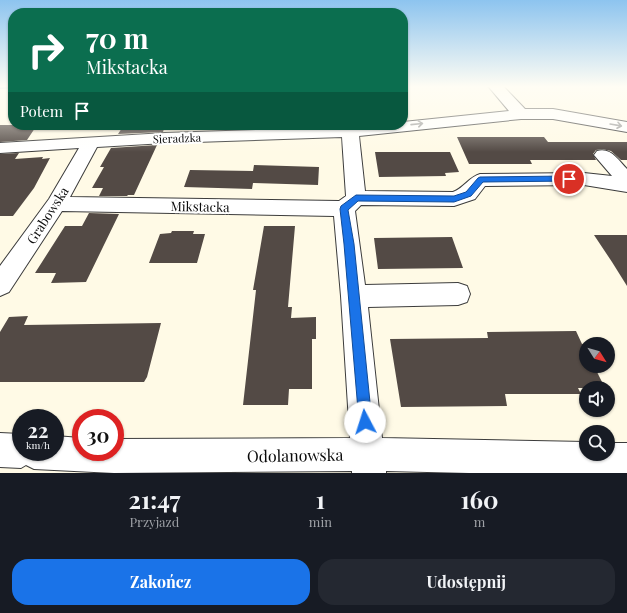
<!DOCTYPE html>
<html lang="pl">
<meta charset="utf-8">
<style>
:root{--surface:#171b24;--page:#242831;--text:#f1f3f6;--muted:#9ea1a6;--accent:#1a73e8}
body{margin:0;font-family:"Playfair Display",serif;background:var(--page);color:var(--text);height:100vh;display:flex;flex-direction:column;font-size:15px;white-space:nowrap}
*{box-sizing:border-box;margin:0}
p{font-size:13px;color:var(--muted)}
.icon{flex:none;width:22px;height:22px;fill:none;stroke:currentColor;stroke-width:2;stroke-linecap:round;stroke-linejoin:round}
.map{position:relative;height:473px;overflow:hidden}
.panel{display:flex;flex-direction:column;background:var(--surface);flex:1}
.panel>*{flex:none}
.hud{position:absolute;left:8px;top:8px;width:400px;height:122px;border-radius:16px;box-shadow:0 1px 3px #0004;background:#0b6e4f;color:#fff;overflow:hidden}
.needle{width:26px;rotate:127deg}
.controls{position:absolute;left:579px;top:337px;display:grid;gap:8px}
.controls a{display:grid;place-items:center;width:36px;height:36px;border-radius:50%;background:var(--surface);box-shadow:0 1px 3px #0004;font-size:20px}
.speed{position:absolute;left:12px;top:409px;display:flex;gap:8px;font-size:20px;font-weight:700;text-align:center}
.speed>*{display:grid;place-content:center;width:52px;height:52px;border-radius:50%;background:var(--surface);box-shadow:0 1px 3px #0004;line-height:1}
.speed small{font-size:10px;font-weight:400}
.speed .limit{border:6px solid #d22;background:#fff;color:#111}
.pin{position:absolute;display:grid;place-items:center;width:34px;height:34px;color:#fff;margin:-17px;border:2px solid #fff;border-radius:50%;box-shadow:0 1px 4px #0007}
.me{position:absolute;width:44px;margin:-22px;rotate:355deg;stroke-linejoin:round;filter:drop-shadow(0 0 3px #0008)}
.turn{display:flex;align-items:center;gap:14px;height:84px;padding:0 12px;font-size:18px}
.turn .icon{width:52px;height:52px;stroke-width:2.5}
.turn b{display:block;font-size:28px;line-height:34px}
.then{display:flex;align-items:center;height:38px;padding:0 12px;background:#0003;gap:8px;font-size:15px}
.eta{display:flex;justify-content:space-evenly;align-items:center;height:68px;text-align:center}
.eta b{font-size:24px;font-weight:700;line-height:28px}
.primary-button{display:flex;gap:8px;margin-top:auto;padding:8px 12px}
.primary-button a{flex:1;height:46px;border-radius:16px;background:var(--accent);color:#fff;font-size:16px;font-weight:700;line-height:46px;text-align:center}
.primary-button a+a{background:var(--page);color:var(--text)}
.map>svg:first-child{display:block}
.lines{fill:none;stroke-linecap:round;stroke-linejoin:round}
.stream{fill:#2992d6;fill-rule:evenodd}
.building{fill:#534a45}
.minor-casing{stroke:#3c3c3c;stroke-width:2}
.minor{fill:#fff;fill-rule:evenodd}
.oneway{stroke:#9d9d9d}
.route{fill:#1a73e8;stroke:#114b97}
.labels{text-anchor:middle;dominant-baseline:central;stroke-width:4;stroke-linejoin:round;paint-order:stroke}
.far-street-label{font-size:11px;fill:#090909;stroke:#fff}
.street-label{font-size:13px;fill:#090909;stroke:#fff}
.near-street-label{font-size:16px;fill:#090909;stroke:#fff}
</style>
<div class="map">
<svg width="627" height="473" viewBox="0 0 627 473">
<rect width="100%" height="100%" fill="#fffae6"/>
<g class="lines">
<path class="stream" d="M 13,86 L 13,88 L 0,89 L 0,87 Z"/>
</g>
<path class="building" d="M 0,125 L 37,125 L 27,140 L 0,142 Z
M 124,125 L 165,125 L 163,132 L 118,134 Z
M 457,137 L 544,137 L 548,142 L 627,142 L 627,160 L 621,160 L 611,151 L 602,149 L 596,150 L 593,154 L 596,160 L 530,160 L 532,164 L 469,164 Z
M 157,145 L 134,195 L 128,195 L 127,196 L 99,196 L 103,188 L 92,188 L 104,167 L 100,167 L 111,148 Z
M 375,152 L 450,152 L 459,172 L 445,173 L 446,176 L 379,177 Z
M 19,153 L 15,159 L 43,157 L 42,159 L 50,158 L 34,188 L 13,216 L 0,216 L 0,154 Z
M 254,165 L 319,167 L 318,185 L 253,183 L 252,189 L 184,187 L 190,170 L 253,171 Z
M 89,213 L 119,214 L 86,282 L 51,283 L 56,273 L 35,273 L 65,226 L 82,226 Z
M 264,226 L 295,226 L 288,307 L 292,307 L 291,318 L 316,317 L 316,339 L 312,339 L 312,389 L 289,389 L 288,405 L 243,405 L 256,290 L 253,290 Z
M 172,231 L 194,231 L 193,234 L 205,234 L 197,263 L 149,263 L 160,234 L 171,233 Z
M 594,235 L 627,235 L 627,286 L 612,262 Z
M 452,237 L 463,268 L 378,269 L 374,238 Z
M 28,316 L 24,325 L 161,323 L 147,377 L 144,382 L 0,382 L 0,332 L 9,317 Z
M 576,331 L 582,344 L 586,343 L 586,366 L 594,366 L 605,388 L 578,388 L 581,394 L 505,394 L 507,406 L 401,407 L 390,339 L 488,338 L 487,332 Z"/>
<g class="lines">
<g class="minor-casing">
<path id="minor" d="M 488,86 L 503,86 L 525,109 L 553,109 L 627,122 L 627,132 L 553,119 L 521,119 L 359,136 L 365,191 L 453,192 C 464,188 469,177 480,174 L 584,173 L 612,176 L 594,155 L 597,151 C 611,147 618,160 627,169 L 627,192 L 584,185 L 485,186 L 475,199 L 454,206 L 361,205 L 355,211 L 365,285 L 458,283 L 467,286 L 470,294 L 467,302 L 458,305 L 368,307 L 382,438 L 586,442 L 586,454 L 608,454 L 608,443 L 627,443 L 627,473 L 469,473 L 386,471 L 386,473 L 352,473 L 352,471 L 114,473 L 34,469 L 26,465 L 21,468 L 0,467 L 0,433 L 21,434 L 21,452 L 55,452 L 55,436 L 81,438 L 81,452 L 115,452 L 115,439 L 350,438 L 341,296 L 334,216 L 62,211 L 9,292 L 0,296 L 0,266 L 49,199 L 79,148 L 0,153 L 0,143 L 165,133 L 403,125 L 403,122 L 509,111 ZM 342,137 L 346,196 L 339,201 L 70,197 L 97,147 L 165,143 Z"/>
</g>
<use href="#minor" class="minor"/>
</g>
<defs><path id="oneway-shaft" d="M-6 0H5M1.5-3L5.5 0L1.5 3" fill="none" stroke-width="1.6" stroke-linecap="round" stroke-linejoin="round"/></defs>
<g class="oneway">
<use href="#oneway-shaft" transform="translate(417 124) rotate(-6)"/>
<use href="#oneway-shaft" transform="translate(616 125) rotate(10)"/>
</g>
<linearGradient id="sky" x2="0" y2="1"><stop stop-color="#8dc4ef"/><stop offset="0.57" stop-color="#fffdf4"/><stop offset="1" stop-color="#fffdf4" stop-opacity="0"/></linearGradient>
<rect width="627" height="152" fill="url(#sky)"/>
<path class="route" d="M 569,176 L 572,177 L 572,181 L 483,182 L 471,196 L 454,202 L 358,201 L 348,210 L 354,244 L 372,422 L 370,427 L 365,429 L 361,427 L 359,422 L 344,244 L 340,209 L 341,206 L 356,195 L 454,196 L 466,192 L 478,178 L 480,177 Z"/>
<g class="labels">
<g class="far-street-label">
<text transform="translate(177 138) rotate(-2)">Sieradzka</text>
</g>
<g class="street-label">
<text transform="translate(200 206) rotate(1)">Mikstacka</text>
<text transform="translate(47 215) rotate(-57)">Grabowska</text>
</g>
<g class="near-street-label">
<text transform="translate(295 455) rotate(-1)">Odolanowska</text>
</g>
</g>
</svg>
<div class="controls">
<a><svg class="needle" viewBox="-14 -14 28 28"><path d="M0-13l5 13h-10z" fill="#e53935"/><path d="M0 13l5-13h-10z" fill="#9ea1a6"/></svg></a>
<a><svg class="icon" aria-label="sound" viewBox="0 0 24 24"><path d="M4 9h4l5-4v14l-5-4H4zM17 9q2 3 0 6"/></svg></a>
<a><svg class="icon" aria-label="search" viewBox="0 0 24 24"><circle cx="10" cy="10" r="6"/><path d="M15 15l6 6"/></svg></a>
</div>
<div class="speed"><div>22<small>km/h</small></div><div class="limit">30</div></div>
<div class="pin" style="left:569px;top:179px;background:#d93025"><svg class="icon" aria-label="arrive" viewBox="0 0 24 24"><path d="M6 21V4h12l-3 4 3 4H6"/></svg></div>
<svg class="me" style="left:365px;top:422px" viewBox="-20 -20 40 40"><circle r="19" fill="#fff"/><path d="M0-13L10 11 0 6-10 11z" fill="#1a73e8"/></svg>
<div class="hud">
<div class="turn"><svg class="icon" aria-label="right" viewBox="0 0 24 24"><path d="M7 20v-9h11M14 6l5 5-5 5"/></svg><div><b>70 m</b>Mikstacka</div></div>
<div class="then">Potem<svg class="icon" aria-label="arrive" viewBox="0 0 24 24"><path d="M6 21V4h12l-3 4 3 4H6"/></svg></div>
</div>
</div>
<section class="panel">
<div class="eta">
<div><b>21:47</b><p>Przyjazd</p></div>
<div><b>1</b><p>min</p></div>
<div><b>160</b><p>m</p></div>
</div>
<div class="primary-button"><a>Zakończ</a><a>Udostępnij</a></div>
</section>
